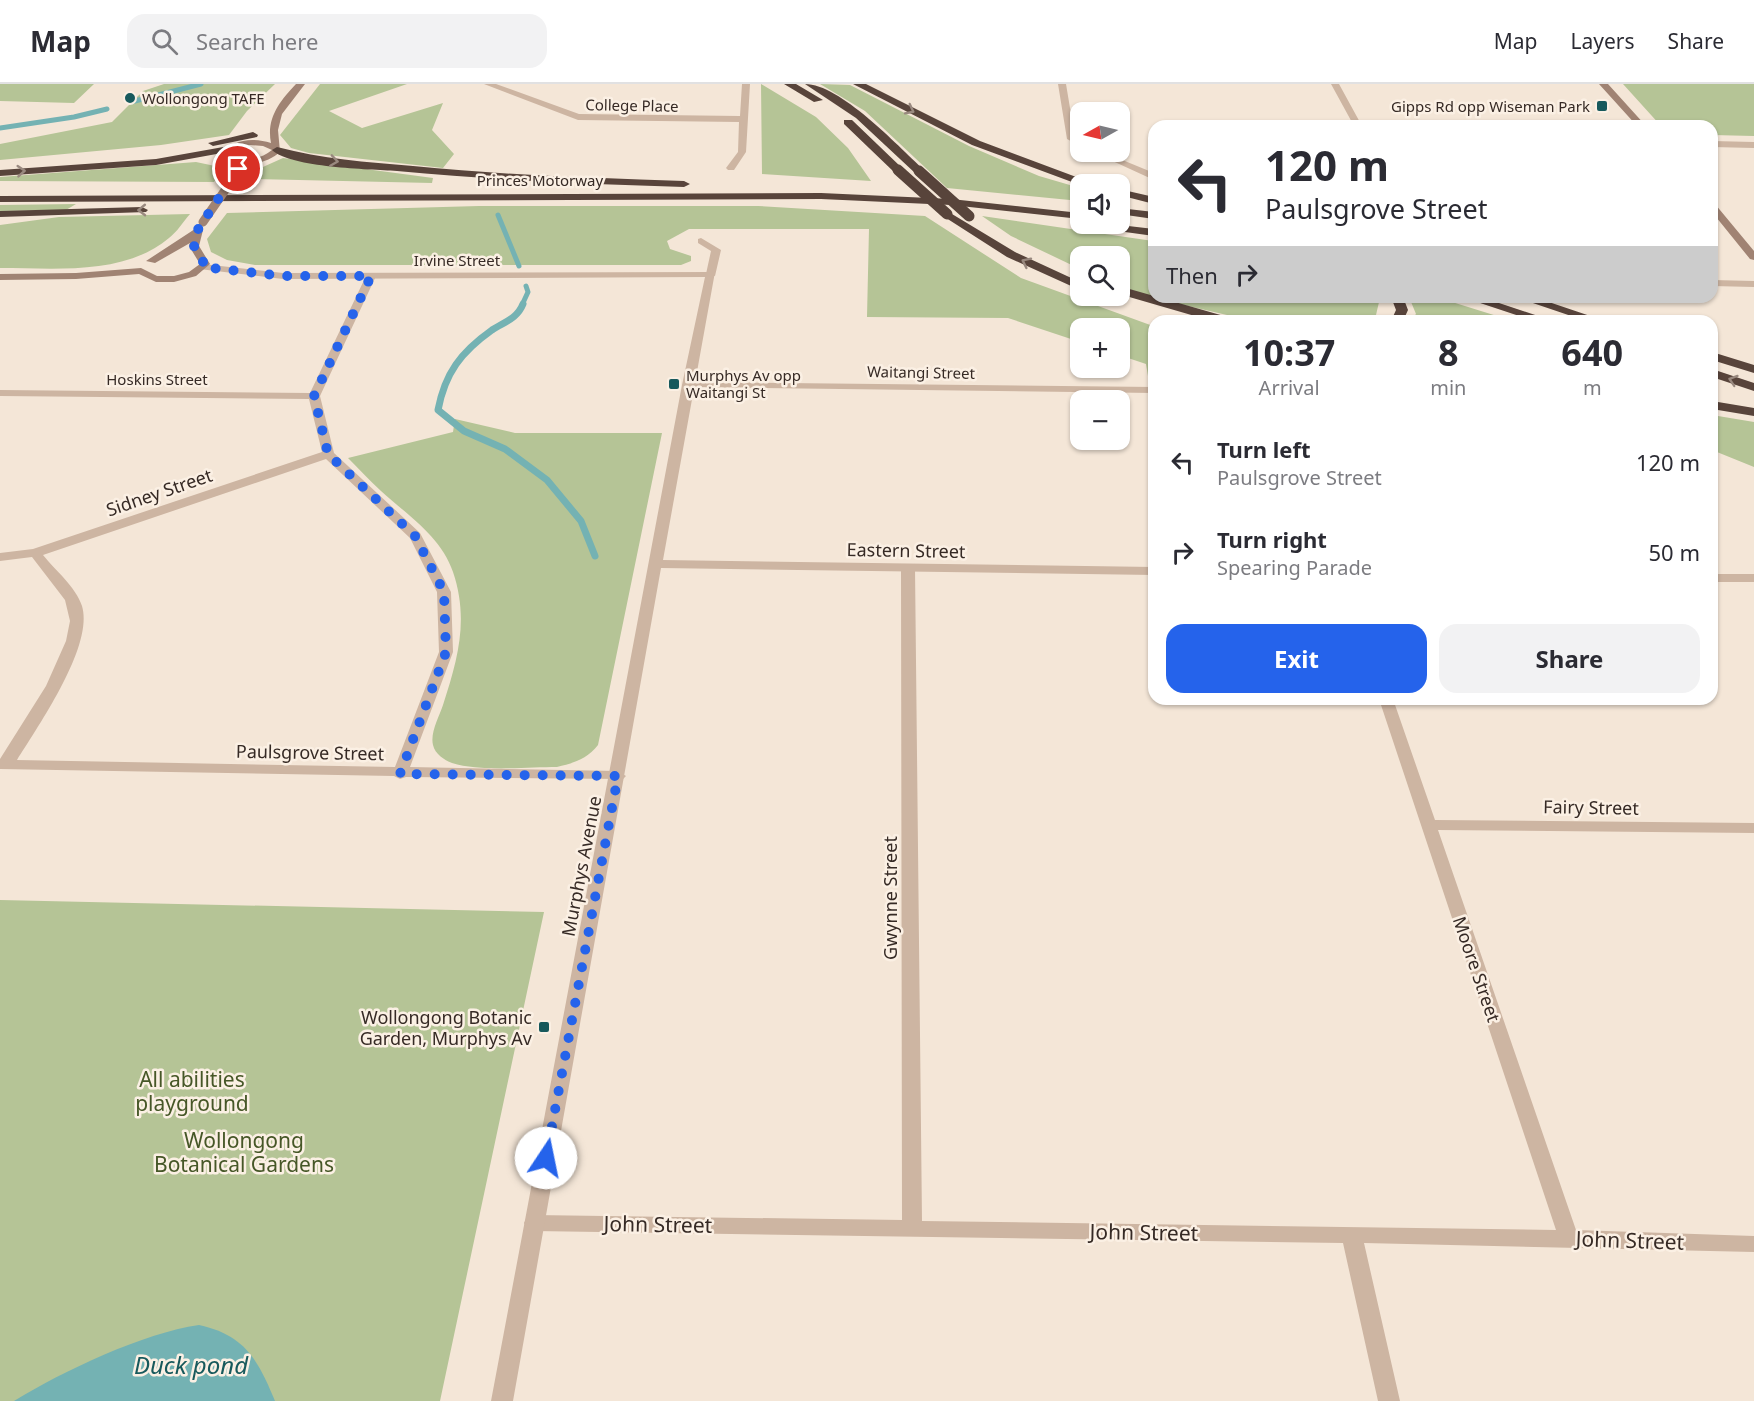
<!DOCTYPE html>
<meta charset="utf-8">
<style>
:root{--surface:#fff;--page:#f2f2f3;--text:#2b2b33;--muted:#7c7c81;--line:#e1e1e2;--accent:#2563eb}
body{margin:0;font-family:"Noto Sans",sans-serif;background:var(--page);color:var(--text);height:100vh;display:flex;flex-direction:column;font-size:22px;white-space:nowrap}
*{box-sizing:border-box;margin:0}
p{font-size:20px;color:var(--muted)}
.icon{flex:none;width:33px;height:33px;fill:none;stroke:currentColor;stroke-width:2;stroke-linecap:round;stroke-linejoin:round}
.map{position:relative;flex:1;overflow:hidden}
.side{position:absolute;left:1148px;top:231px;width:570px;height:390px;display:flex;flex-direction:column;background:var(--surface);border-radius:18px;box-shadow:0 2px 4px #0004}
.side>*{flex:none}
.guide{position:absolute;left:1148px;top:36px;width:570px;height:183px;border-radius:18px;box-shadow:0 2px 4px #0004;background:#fff;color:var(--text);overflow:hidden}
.needle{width:39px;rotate:262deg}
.tools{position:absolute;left:1070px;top:18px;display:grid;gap:12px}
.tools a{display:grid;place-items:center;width:60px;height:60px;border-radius:12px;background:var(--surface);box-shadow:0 2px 4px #0004;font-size:30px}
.pin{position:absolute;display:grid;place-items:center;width:51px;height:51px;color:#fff;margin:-26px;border:3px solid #fff;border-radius:50%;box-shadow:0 2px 6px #0007}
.me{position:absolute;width:66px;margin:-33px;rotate:11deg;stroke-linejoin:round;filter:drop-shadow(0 0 4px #0008)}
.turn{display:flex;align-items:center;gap:21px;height:126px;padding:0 18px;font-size:27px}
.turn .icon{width:78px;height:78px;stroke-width:2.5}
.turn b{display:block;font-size:42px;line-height:51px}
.then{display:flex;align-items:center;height:57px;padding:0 18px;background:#0003;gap:12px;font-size:22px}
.eta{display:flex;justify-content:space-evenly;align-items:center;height:102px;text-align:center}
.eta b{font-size:36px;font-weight:700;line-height:42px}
.action{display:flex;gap:12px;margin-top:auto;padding:12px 18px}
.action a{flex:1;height:69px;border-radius:18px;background:var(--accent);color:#fff;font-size:24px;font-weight:700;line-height:69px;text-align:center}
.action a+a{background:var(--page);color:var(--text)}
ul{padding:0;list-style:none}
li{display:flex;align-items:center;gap:18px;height:90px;padding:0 18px}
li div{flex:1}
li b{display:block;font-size:22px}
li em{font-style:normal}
header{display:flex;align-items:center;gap:36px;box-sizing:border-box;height:84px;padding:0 30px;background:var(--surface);border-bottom:2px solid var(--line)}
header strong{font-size:28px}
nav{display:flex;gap:33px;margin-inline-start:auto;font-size:21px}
.search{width:420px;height:54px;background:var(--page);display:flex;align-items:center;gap:15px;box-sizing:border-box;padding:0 21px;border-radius:18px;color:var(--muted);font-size:22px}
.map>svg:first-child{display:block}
.green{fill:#b5c496}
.water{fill:#74b2b3}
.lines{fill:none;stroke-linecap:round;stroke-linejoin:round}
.stream-far1{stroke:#74b2b3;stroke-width:5}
.stream{stroke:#74b2b3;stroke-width:7}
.minor{fill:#cdb5a2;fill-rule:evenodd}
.tertiary{fill:#cdb5a2;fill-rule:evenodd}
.secondary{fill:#a08373;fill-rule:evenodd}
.motorway{fill:#58443b;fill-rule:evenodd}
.secondary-bridge{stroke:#a08373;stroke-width:9}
.motorway-bridge{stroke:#58443b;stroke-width:11}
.oneway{stroke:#99897f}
.route{stroke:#2563eb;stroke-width:10;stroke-dasharray:0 18}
.poi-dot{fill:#17595c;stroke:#fbf0e4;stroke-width:2}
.labels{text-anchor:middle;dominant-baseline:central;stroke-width:5;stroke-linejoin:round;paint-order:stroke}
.far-poi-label{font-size:15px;fill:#362a25;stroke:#fbf0e4;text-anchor:start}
.far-street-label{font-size:15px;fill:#362a25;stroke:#fbf0e4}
.street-label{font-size:18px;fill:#362a25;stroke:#fbf0e4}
.poi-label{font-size:18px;fill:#362a25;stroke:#fbf0e4;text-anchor:end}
.near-park-label{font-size:21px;fill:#465727;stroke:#fbf0e4}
.near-street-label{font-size:21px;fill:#362a25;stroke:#fbf0e4}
.near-water-label{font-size:24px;font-style:italic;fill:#17595c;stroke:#fbf0e4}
</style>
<header>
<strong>Map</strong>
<div class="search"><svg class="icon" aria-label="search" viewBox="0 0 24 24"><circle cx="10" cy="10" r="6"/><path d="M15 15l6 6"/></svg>Search here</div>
<nav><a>Map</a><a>Layers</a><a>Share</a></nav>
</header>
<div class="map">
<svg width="1754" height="1317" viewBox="0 0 1754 1317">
<rect width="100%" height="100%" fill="#f4e6d7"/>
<path class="green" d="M 0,0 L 94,0 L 74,19 L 0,17 Z
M 164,0 L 275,0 L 247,27 L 229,51 L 161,61 L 0,76 L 0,60 L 112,38 L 143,7 Z
M 320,0 L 407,0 L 329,27 L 362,44 L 443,19 L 432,46 L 454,70 L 443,84 L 309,69 L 291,64 L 280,51 Z
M 761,0 L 816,33 L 848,64 L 871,97 L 762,90 Z
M 820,0 L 850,1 L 969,62 L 1039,92 L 1080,104 L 1080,117 L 947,104 L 865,27 Z
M 1623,0 L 1754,0 L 1754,52 L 1712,51 L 1712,42 L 1661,42 Z
M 283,74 L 433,94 L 432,99 L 249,95 L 254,87 Z
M 196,78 L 215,82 L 219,90 L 214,98 L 0,97 L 0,93 Z
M 76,120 L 66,126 L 0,127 L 0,121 Z
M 479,122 L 758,122 L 925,132 L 1021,194 L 1153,242 L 1153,292 L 1148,292 L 1146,280 L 1119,271 L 1119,244 L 1080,244 L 1080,258 L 1008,234 L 867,233 L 869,145 L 689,145 L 667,157 L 670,165 L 691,172 L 691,177 L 681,181 L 255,181 L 227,176 L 211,168 L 207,155 L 227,129 Z
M 190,130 C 183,138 177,148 169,154 C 124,192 54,184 0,184 L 0,141 L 59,133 Z
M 982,132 L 1153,157 L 1154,213 L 1373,213 L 1379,218 L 1376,231 L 1367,237 L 1253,237 L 1162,216 L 1119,202 L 1119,172 L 1080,172 L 1080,185 L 1011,152 Z
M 1409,213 L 1436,213 L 1513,237 L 1410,237 L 1416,230 Z
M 1712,331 L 1754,338 L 1754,383 L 1712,366 Z
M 455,335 L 515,349 L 662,349 L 598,661 C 587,675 574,679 557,683 C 527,683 481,688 452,679 C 444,676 435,670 433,661 C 430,649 439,633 443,621 C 458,575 469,535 453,488 C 441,452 407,431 381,407 C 369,396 359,385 348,374 L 453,348 Z
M 0,816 L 544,828 L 440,1317 L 0,1317 Z"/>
<path class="water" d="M 199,1241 C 245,1251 258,1276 275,1317 L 14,1317 C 63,1287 143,1249 199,1241 Z"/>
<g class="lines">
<path class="stream-far1" d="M 131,18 L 201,0
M 0,44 L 74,33 L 107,25
M 498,131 L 519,182
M 522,221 L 528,208 L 526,202"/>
<path class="stream" d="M 523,220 C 517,235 504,238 492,246 C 461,268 445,289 438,326 L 464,347 L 505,365 L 547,396 L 581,437 L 595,472"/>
<path class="minor" d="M 484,0 L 496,0 L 579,30 L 740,32 L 742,0 L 750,0 L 746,68 L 734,86 L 728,86 L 726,84 L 738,68 L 739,38 L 578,36 Z
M 1058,0 L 1066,0 L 1075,54 L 1080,56 L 1080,62 L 1067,55 Z
M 1331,0 L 1339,0 L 1362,42 L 1354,42 Z
M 1712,57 L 1754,58 L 1754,64 L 1712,63 Z
M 1093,68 L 1103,68 L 1154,89 L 1154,96 Z
M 701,154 L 721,166 L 715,192 L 706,190 L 711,167 L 698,159 L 698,155 Z
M 367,190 L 376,192 L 320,312 L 334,369 L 420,449 L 451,508 L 453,568 L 410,683 L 618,687 L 626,692 L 623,695 L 406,693 L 400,695 L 394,692 L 0,685 L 0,675 L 46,602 L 66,557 L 70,537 L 65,516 L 32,473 L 0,477 L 0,469 L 33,465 L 322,368 L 309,315 L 0,312 L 0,306 L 310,309 ZM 326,375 L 410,454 L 437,508 L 439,568 L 395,683 L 17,676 C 38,642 94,562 82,522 C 76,503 55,486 43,471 Z
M 1712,196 L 1754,197 L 1754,203 L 1712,202 Z
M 688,298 L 1154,303 L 1154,309 L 684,303 L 682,301 Z
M 908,480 L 915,484 L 922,1137 L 1556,1146 L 1379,615 L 1393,615 L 1435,736 L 1754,739 L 1754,749 L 1438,746 L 1576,1146 L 1754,1152 L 1754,1168 L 1364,1159 L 1400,1317 L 1378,1317 L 1343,1159 L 534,1147 L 527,1145 L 524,1139 L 527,1133 L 534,1131 L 902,1136 L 901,484 Z"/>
<path class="tertiary" d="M 203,180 L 283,189 L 715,188 L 663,476 L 1154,483 L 1154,491 L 661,484 L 513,1317 L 491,1317 L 682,301 L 705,193 L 283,195 L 199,185 L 198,183 Z
M 1712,490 L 1754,490 L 1754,498 L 1712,498 Z"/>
<path class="secondary" d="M 296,0 L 305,0 L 282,30 L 278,46 L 280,68 C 266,81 235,86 221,72 C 232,55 252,53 271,59 C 266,34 280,17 296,0 ZM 249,61 L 263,62 L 272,66 C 260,76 245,77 230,71 L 237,65 Z
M 1599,0 L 1608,0 L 1646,42 L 1637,42 Z
M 1712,119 L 1715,120 L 1754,167 L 1754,176 L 1750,175 L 1712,128 Z
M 198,143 L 203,146 L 199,162 L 210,180 L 196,192 L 174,198 L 156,198 L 139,190 L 76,195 L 0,196 L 0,190 L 76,189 L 141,184 L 157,192 L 174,192 L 189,188 L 200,180 L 189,162 L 190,159 L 155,179 L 146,177 Z"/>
<path class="motorway" d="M 784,0 L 796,0 L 823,16 L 814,18 Z
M 805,0 C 840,0 897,61 923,85 L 923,89 L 915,89 L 856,34 Z
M 853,0 L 866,0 L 980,57 L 1095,100 L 1080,101 L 972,61 Z
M 844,36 L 852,36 L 902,84 L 902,88 L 894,88 L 844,40 Z
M 253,48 L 258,51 L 257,53 L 213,62 L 208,59 Z
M 229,62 L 233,63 L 233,67 L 156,81 L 0,92 L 0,86 L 156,75 Z
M 277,63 C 322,75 366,78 413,82 C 503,91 594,94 684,97 L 690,100 L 684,103 C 588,100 492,96 397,87 C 368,85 292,84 272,66 Z
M 1119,105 L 1154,113 L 1154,120 L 1119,111 Z
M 821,109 L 951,115 L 1080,129 L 1080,135 L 951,121 L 821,115 L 0,118 L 0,112 Z
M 142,123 L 148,126 L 146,128 L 0,133 L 0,127 Z
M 1119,124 L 1154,128 L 1154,135 L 1119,130 Z
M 947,127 L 1015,168 L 1080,198 L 1080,206 L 1007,173 L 943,132 L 941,130 Z
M 1083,140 L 1111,140 L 1154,145 L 1154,152 L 1089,143 Z
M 1119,202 L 1231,234 L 1232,237 L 1212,237 L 1119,210 Z
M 1391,213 L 1403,213 L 1408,226 L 1403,237 L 1391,237 L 1396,226 Z
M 1462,213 L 1481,213 L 1553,237 L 1534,237 Z
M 1515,213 L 1534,213 L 1605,237 L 1586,237 Z
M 1712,268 L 1754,281 L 1754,289 L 1712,276 Z
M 1712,285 L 1754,299 L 1754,307 L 1712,293 Z
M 1712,317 L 1754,324 L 1754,332 L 1712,325 Z"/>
<path class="secondary-bridge" d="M 203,138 L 237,89"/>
<path class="motorway-bridge" d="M 898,86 L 947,130
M 919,87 L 969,132"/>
</g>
<defs><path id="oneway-chevron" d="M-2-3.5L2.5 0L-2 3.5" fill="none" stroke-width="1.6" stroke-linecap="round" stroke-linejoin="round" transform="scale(1.5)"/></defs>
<g class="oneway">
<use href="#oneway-chevron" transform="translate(910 26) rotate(27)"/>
<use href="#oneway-chevron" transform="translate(334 77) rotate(8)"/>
<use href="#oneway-chevron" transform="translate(21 87) rotate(-4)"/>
<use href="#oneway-chevron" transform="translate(142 126) rotate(179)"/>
<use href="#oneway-chevron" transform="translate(1026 178) rotate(-154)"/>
<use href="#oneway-chevron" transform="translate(1733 296) rotate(-162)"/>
</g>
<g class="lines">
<path class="route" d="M 238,85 L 197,147 L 194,162 L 203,176 L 203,183 L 283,192 L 371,192 L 314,312 L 328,370 L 415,452 L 444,508 L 446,568 L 400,690 L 618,692 L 546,1074"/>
</g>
<g class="poi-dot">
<circle cx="130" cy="14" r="6"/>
<rect x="1596" y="16" width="12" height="12" rx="3"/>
<rect x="668" y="294" width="12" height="12" rx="3"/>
<rect x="538" y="937" width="12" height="12" rx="3"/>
</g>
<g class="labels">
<g class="far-poi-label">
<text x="142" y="14">Wollongong TAFE</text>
<text x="1590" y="22" text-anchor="end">Gipps Rd opp Wiseman Park</text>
<text x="686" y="291">Murphys Av opp<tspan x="686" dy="17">Waitangi St</tspan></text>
</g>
<g class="far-street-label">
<text transform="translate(632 21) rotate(1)">College Place</text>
<text x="540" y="96">Princes Motorway</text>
<text x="457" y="176">Irvine Street</text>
<text transform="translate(921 288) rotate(1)">Waitangi Street</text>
<text x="157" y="295">Hoskins Street</text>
</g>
<g class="street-label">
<text transform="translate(159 408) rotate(-19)">Sidney Street</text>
<text transform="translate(906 466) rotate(1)">Eastern Street</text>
<text transform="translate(310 668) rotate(1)">Paulsgrove Street</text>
<text transform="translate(1591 723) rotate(1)">Fairy Street</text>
<text transform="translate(581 782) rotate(-79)">Murphys Avenue</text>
<text transform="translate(890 814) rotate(-90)">Gwynne Street</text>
<text transform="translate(1477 885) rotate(71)">Moore Street</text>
</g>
<g class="poi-label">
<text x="532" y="933">Wollongong Botanic<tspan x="532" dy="21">Garden, Murphys Av</tspan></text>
</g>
<g class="near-park-label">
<text x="192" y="995">All abilities<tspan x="192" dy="24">playground</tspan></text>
<text x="244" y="1056">Wollongong<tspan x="244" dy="24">Botanical Gardens</tspan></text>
</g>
<g class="near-street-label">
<text transform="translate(658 1140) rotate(1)">John Street</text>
<text transform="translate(1144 1148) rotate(1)">John Street</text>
<text transform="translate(1630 1156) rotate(2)">John Street</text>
</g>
<g class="near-water-label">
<text x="191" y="1280">Duck pond</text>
</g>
</g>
</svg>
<div class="tools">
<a><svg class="needle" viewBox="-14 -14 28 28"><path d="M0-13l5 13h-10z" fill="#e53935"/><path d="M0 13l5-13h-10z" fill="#7c7c81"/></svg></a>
<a><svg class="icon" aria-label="sound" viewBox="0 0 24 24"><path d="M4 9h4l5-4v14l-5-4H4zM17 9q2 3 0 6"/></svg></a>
<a><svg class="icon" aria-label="search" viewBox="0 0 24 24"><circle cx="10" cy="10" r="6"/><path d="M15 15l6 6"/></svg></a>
<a>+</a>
<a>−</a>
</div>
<div class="pin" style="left:238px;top:85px;background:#d93025"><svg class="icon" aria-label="arrive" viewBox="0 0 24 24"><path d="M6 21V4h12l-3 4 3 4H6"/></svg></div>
<svg class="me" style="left:546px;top:1074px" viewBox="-20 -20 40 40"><circle r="19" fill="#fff"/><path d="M0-13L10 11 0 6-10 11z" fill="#2563eb"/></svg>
<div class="guide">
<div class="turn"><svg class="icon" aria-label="left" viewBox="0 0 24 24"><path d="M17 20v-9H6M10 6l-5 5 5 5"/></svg><div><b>120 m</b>Paulsgrove Street</div></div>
<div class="then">Then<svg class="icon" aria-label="right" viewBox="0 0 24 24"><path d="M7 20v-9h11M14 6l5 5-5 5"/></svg></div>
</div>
<section class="side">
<div class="eta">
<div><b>10:37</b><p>Arrival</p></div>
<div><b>8</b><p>min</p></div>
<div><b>640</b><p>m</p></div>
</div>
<ul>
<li><svg class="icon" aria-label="left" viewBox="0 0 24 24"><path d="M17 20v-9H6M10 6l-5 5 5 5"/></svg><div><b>Turn left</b><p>Paulsgrove Street</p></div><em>120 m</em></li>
<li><svg class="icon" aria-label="right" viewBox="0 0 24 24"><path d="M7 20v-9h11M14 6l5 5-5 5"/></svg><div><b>Turn right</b><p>Spearing Parade</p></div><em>50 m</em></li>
</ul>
<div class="action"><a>Exit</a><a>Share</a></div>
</section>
</div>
